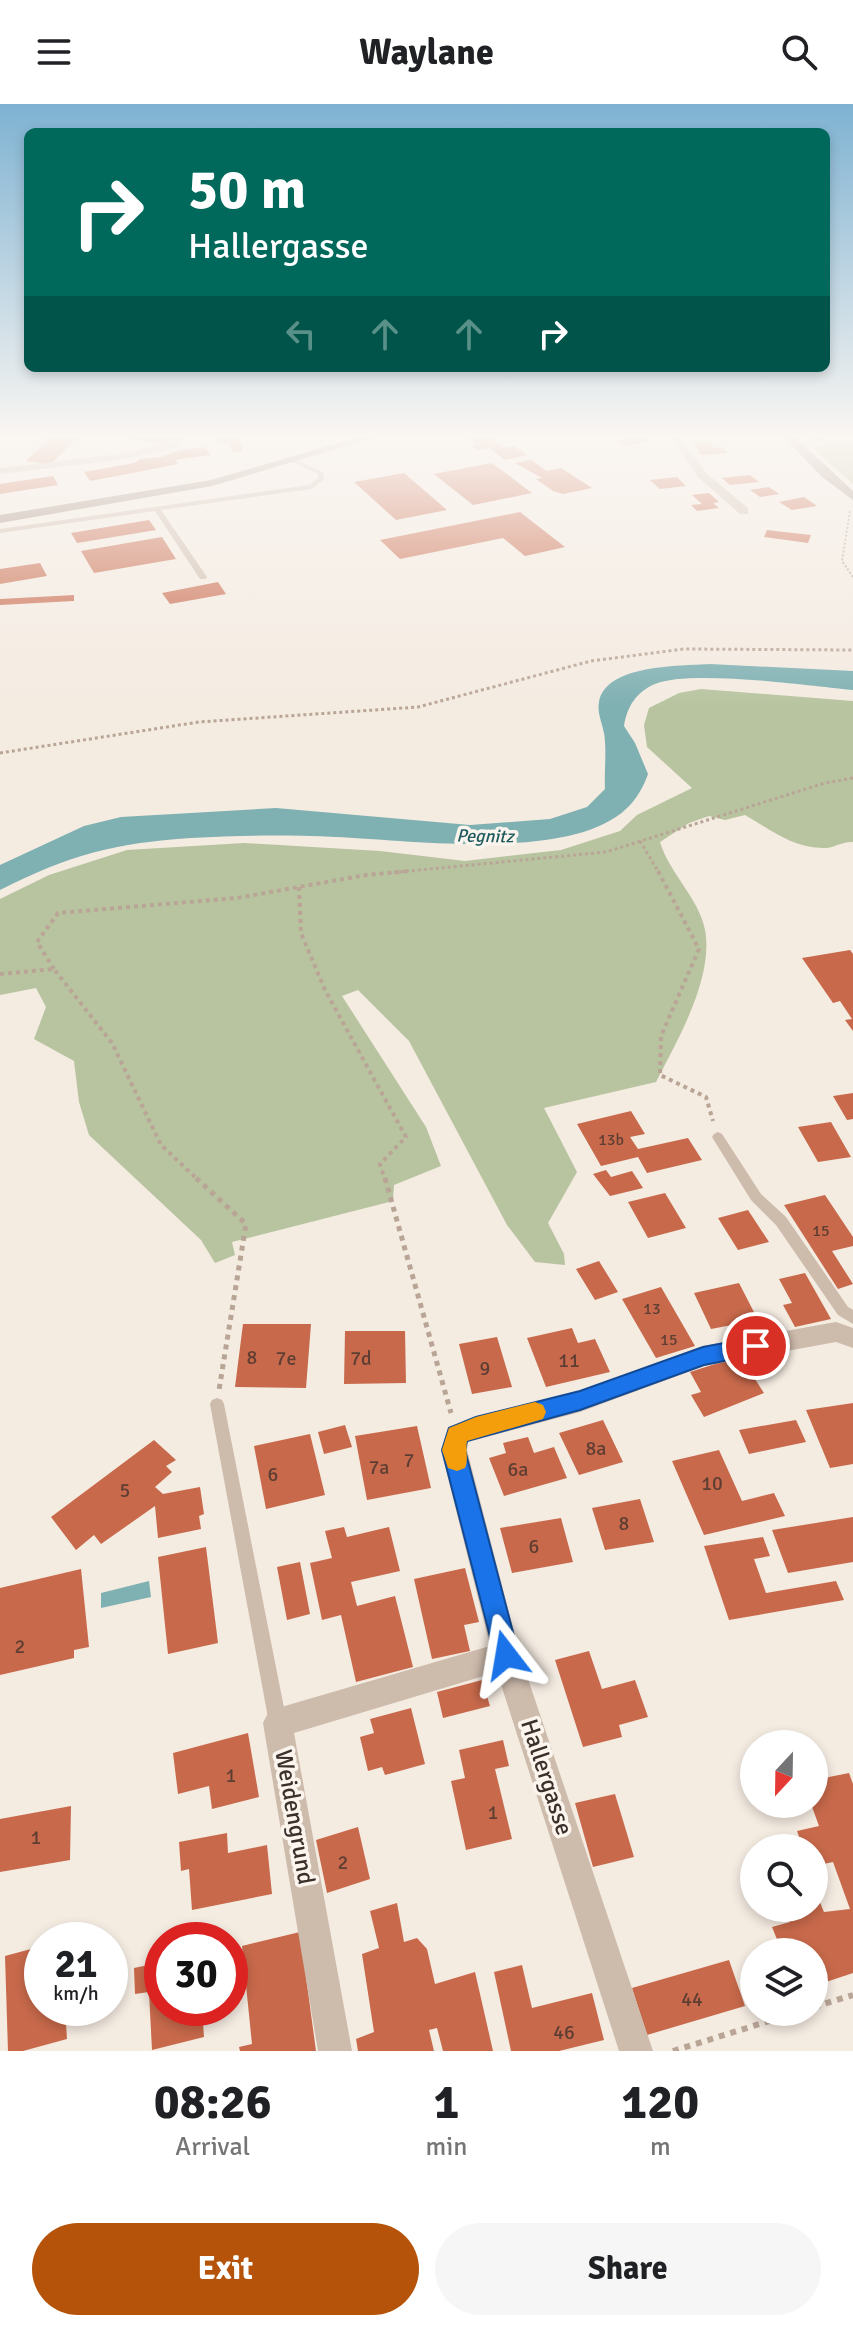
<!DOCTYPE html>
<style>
:root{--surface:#fff;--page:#f6f6f6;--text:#202124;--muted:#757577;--accent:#b45309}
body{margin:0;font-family:Signika,sans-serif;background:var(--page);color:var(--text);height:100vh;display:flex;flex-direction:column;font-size:30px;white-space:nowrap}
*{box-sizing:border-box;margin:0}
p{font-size:26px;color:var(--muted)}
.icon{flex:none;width:44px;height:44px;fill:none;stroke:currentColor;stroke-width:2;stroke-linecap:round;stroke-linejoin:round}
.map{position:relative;height:1947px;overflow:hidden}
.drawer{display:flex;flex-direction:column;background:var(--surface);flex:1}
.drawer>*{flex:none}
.guide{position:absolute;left:24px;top:24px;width:806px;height:244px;border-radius:12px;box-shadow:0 4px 12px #0003;background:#00695c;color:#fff;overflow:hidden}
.needle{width:52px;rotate:202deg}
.fabs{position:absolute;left:740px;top:1626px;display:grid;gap:16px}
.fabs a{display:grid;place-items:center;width:88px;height:88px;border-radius:50%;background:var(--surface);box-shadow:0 4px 12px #0003;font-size:40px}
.speed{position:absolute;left:24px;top:1818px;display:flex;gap:16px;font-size:40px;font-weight:700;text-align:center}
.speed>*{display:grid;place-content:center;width:104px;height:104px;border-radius:50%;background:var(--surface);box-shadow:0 4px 12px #0003;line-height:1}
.speed small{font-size:20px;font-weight:400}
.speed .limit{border:12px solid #d22;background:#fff;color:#111}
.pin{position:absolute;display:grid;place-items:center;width:68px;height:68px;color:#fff;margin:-34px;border:4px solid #fff;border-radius:50%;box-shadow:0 2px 8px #0007}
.me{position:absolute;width:88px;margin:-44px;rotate:346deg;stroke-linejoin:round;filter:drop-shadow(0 0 6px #0008)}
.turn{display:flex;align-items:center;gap:28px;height:168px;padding:0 32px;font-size:36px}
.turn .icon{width:104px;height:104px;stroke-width:2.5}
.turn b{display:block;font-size:56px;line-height:68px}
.lanes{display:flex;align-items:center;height:76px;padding:0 32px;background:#0003;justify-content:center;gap:40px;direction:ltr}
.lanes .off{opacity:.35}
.eta{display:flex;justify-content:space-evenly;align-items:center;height:136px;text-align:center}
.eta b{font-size:48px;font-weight:700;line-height:56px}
.primary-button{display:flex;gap:16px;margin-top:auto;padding:16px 32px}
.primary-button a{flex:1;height:92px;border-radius:48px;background:var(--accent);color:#fff;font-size:32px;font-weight:700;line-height:92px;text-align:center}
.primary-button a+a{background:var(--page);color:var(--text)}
header{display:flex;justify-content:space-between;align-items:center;height:104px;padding:0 32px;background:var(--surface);font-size:36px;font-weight:700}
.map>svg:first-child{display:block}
.green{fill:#b8c4a0}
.water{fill:#7fb0b2}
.building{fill:#c8694b}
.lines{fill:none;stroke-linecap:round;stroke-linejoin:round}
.path-far4{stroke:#b9a596;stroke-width:2;stroke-dasharray:2 2;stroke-linecap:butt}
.path-far3{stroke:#b9a596;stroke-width:3;stroke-dasharray:3 3;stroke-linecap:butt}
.path-far2{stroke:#b9a596;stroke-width:4;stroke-dasharray:4 4;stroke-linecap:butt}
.path-far1{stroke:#b9a596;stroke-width:5;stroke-dasharray:5 5;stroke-linecap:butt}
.path{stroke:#b9a596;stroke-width:6;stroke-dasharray:6 6;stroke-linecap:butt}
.service{fill:#cdbbac;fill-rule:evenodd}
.minor{fill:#cdbbac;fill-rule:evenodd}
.secondary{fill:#a18a7d;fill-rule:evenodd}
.route{fill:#1a73e8;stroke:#114b97;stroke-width:2}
.slow{fill:#f59e0b}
.labels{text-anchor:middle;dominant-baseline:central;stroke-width:7;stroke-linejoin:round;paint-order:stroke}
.number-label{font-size:16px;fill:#5e3e33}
.far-water-label{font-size:18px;font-style:italic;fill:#1f5a5e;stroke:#fbf5ee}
.near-number-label{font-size:20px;fill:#5e3e33}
.near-street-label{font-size:24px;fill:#3b302b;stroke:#fbf5ee}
</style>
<header><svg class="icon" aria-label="menu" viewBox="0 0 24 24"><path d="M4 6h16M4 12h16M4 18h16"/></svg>Waylane<svg class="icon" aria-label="search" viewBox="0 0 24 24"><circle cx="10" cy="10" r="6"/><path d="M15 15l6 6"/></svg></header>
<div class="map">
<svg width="853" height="1947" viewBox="0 0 853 1947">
<rect width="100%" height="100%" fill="#f4ebe1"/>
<path class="green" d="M 832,336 L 853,338 L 853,380 L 813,344 Z
M 701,585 L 853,597 L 853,738 C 842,737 833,745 822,744 C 791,743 771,726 745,711 L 725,716 L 709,712 L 689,719 L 660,738 C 669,769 699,794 705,826 C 714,874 677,937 656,978 L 544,1004 L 577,1068 L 548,1119 L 564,1150 L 565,1161 L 535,1158 L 507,1121 L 409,937 L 358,886 L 342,892 L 426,1023 L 441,1062 L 394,1081 L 393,1097 L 232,1138 L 235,1151 L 215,1159 L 201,1136 L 89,1031 L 79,998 L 74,957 L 34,935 L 46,903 L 36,884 L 0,891 L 0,795 L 49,771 L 127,746 L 244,739 L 380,747 L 465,757 L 561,746 L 620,727 L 637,711 L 692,684 L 647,643 L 644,621 L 649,604 L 679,589 Z"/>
<path class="water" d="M 710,560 L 853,567 L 853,586 C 811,582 690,565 655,580 C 636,588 627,603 624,622 L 635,639 L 648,670 C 644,682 636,696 626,705 C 570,758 409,736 336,733 C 287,731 240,731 191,734 C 114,739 69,751 0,786 L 0,761 L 84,722 L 121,713 L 276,704 L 470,721 L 550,715 L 587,703 L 605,685 C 604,667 607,646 604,629 C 602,618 597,609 599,598 C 606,560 680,562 710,560 Z
M 149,1477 L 151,1493 L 101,1504 L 101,1489 Z"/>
<path class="building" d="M 53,331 L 78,333 L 51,360 L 26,357 Z
M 130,331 L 169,331 L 177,332 L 166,340 L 132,335 L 134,333 Z
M 215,331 L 238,331 L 243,347 L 232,348 L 229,338 L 218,339 Z
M 645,331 L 650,337 L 624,342 L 617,337 Z
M 487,332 L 504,344 L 514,342 L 527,351 L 505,356 L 489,344 L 478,346 L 472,342 L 477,341 L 470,335 Z
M 711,338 L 714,344 L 723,343 L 727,349 L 701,351 L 693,339 Z
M 205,343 L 211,351 L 175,356 L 178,360 L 148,366 L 90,377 L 84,368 L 134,359 L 140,355 L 161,353 L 180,346 Z
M 531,356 L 547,367 L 561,364 L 592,384 L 563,390 L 553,387 L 536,375 L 542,374 L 515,359 Z
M 492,359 L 532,389 L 473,401 L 434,370 Z
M 404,369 L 447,406 L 396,416 L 354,378 Z
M 750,371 L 759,378 L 730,381 L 722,374 Z
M 53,372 L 58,381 L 0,390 L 0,380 Z
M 677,373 L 686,382 L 660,385 L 650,376 Z
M 769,383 L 779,390 L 760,393 L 750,386 Z
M 709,389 L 719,398 L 713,399 L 719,404 L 697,407 L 691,401 L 702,400 L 692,391 Z
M 804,393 L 817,402 L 792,406 L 779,398 Z
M 520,408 L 565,443 L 525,452 L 503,434 L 400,455 L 380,436 Z
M 149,416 L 156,426 L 77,439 L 71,429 Z
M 767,426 L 811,431 L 808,439 L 764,433 Z
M 162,433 L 176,455 L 94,469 L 81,447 Z
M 40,459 L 47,472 L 0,480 L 0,465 Z
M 218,478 L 226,490 L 170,500 L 162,489 Z
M 74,491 L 74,497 L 0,501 L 0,495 Z
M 850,846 L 853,850 L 853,927 L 845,916 L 852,915 L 840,897 L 833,899 L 802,854 Z
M 853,989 L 853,1015 L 847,1016 L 833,992 Z
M 631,1007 L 645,1030 L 630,1033 L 638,1045 L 688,1034 L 702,1056 L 647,1069 L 638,1053 L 601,1062 L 577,1020 Z
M 831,1018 L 851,1053 L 818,1058 L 798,1023 Z
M 606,1066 L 611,1073 L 632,1067 L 643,1084 L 610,1092 L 593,1070 Z
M 665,1089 L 686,1124 L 648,1134 L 628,1098 Z
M 825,1091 L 853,1133 L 853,1142 L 832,1147 L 853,1180 L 838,1185 L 784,1101 Z
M 748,1106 L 769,1138 L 738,1146 L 718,1114 Z
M 599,1157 L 618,1188 L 595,1196 L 576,1165 Z
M 805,1169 L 831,1215 L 795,1223 L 783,1201 L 792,1199 L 779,1175 Z
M 739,1179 L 758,1216 L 711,1225 L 694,1189 Z
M 661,1183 L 695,1242 L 656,1254 L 622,1195 Z
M 243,1220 L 311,1220 L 306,1284 L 235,1283 Z
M 572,1224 L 578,1239 L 595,1235 L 610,1268 L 546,1283 L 527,1234 Z
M 345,1227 L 405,1227 L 406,1279 L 344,1280 Z
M 497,1233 L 512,1283 L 472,1290 L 459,1240 Z
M 740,1252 L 764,1289 L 704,1313 L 691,1291 L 701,1288 L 690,1268 Z
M 853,1299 L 853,1360 L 830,1364 L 806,1306 Z
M 603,1316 L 623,1358 L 579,1371 L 559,1329 Z
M 796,1316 L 806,1338 L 749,1350 L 739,1326 Z
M 345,1321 L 352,1343 L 324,1350 L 318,1328 Z
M 417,1322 L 431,1384 L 367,1396 L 355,1332 Z
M 310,1330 L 325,1391 L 266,1405 L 254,1342 Z
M 528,1333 L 534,1349 L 554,1343 L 567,1374 L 504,1392 L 489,1354 L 506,1349 L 503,1339 Z
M 154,1336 L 176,1356 L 166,1362 L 172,1368 L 155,1383 L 163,1390 L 200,1383 L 204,1410 L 199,1412 L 201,1425 L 158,1434 L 155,1402 L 101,1440 L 94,1431 L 76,1446 L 51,1413 Z
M 719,1346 L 742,1397 L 774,1389 L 785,1412 L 704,1431 L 672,1357 Z
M 640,1395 L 654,1438 L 605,1446 L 592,1404 Z
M 853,1413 L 853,1458 L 788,1469 L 772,1426 Z
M 561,1414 L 573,1458 L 512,1469 L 500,1424 Z
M 344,1423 L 347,1433 L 389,1423 L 400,1467 L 351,1478 L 357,1502 L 395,1492 L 413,1563 L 356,1578 L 341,1511 L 322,1516 L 310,1459 L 332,1454 L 325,1427 Z
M 763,1433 L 770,1452 L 754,1455 L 766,1489 L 836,1477 L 844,1496 L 729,1516 L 704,1442 Z
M 206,1443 L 218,1539 L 168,1550 L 158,1453 Z
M 300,1458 L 310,1510 L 287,1516 L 277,1463 Z
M 465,1464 L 479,1518 L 464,1521 L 470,1547 L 432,1555 L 414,1475 Z
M 81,1465 L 89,1543 L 74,1546 L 74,1554 L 0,1571 L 0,1484 Z
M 589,1547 L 602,1585 L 635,1576 L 648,1613 L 619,1621 L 622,1633 L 583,1643 L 555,1556 Z
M 482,1576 L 490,1602 L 443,1614 L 437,1588 Z
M 411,1604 L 425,1660 L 385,1671 L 382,1663 L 368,1667 L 360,1633 L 374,1629 L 370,1615 Z
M 248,1629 L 259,1693 L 212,1705 L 209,1682 L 178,1690 L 173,1649 Z
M 503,1636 L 509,1662 L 495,1665 L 512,1735 L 466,1746 L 451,1677 L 465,1674 L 459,1646 Z
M 849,1669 L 853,1680 L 853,1869 L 814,1882 L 814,1848 L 782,1848 L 772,1823 L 790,1818 L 785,1804 L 814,1804 L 814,1784 L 824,1808 L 850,1805 L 833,1758 L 814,1762 L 814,1744 L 803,1744 L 797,1727 L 819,1722 L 811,1700 L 814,1700 L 814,1676 Z
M 615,1690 L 634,1753 L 593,1763 L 575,1699 Z
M 71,1702 L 70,1756 L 0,1768 L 0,1715 Z
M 358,1723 L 370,1775 L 327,1789 L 316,1736 Z
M 227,1729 L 228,1749 L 267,1741 L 272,1790 L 192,1806 L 189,1765 L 181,1767 L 179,1738 Z
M 397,1799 L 404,1838 L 417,1834 L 427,1845 L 435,1880 L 475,1868 L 493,1947 L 443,1947 L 437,1924 L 429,1926 L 434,1947 L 358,1947 L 356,1935 L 374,1928 L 362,1850 L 379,1844 L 370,1807 Z
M 300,1828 L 316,1947 L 240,1947 L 239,1943 L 252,1940 L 242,1842 Z
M 42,1842 L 42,1904 L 65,1904 L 67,1935 L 23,1947 L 8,1947 L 5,1852 Z
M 729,1856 L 745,1902 L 647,1931 L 632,1884 Z
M 162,1858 L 162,1904 L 202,1904 L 204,1933 L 152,1946 L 149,1888 L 135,1890 L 134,1864 Z
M 522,1861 L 532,1904 L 592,1889 L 604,1936 L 559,1947 L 511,1947 L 494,1868 Z"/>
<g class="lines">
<path class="path-far4" d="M 31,347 L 51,331
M 850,407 L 842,457 L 853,473"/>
<path class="path-far3" d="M 0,649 L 199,618 L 418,603 L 591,557 L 684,545 L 853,546
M 640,737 L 659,769
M 388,769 L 606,748 L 825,679 L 853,674"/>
<path class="path-far2" d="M 658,767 L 699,845 L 661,932 L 660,971 L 706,993 L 713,1017
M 299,783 L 301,829 L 325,886 L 406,1033 L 380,1060 L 385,1076
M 54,865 L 37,838 L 58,809 L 237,794 L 366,771 L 409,767
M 0,870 L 54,865 L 112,939 L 161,1041 L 198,1076"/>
<path class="path-far1" d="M 196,1074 L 246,1120 L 219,1286
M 385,1074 L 451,1309"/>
<path class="path" d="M 814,1903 L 853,1891
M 673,1947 L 798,1908"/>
<path class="service" d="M 295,355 L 323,368 L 324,376 L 311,385 L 161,406 L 207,473 L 206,475 L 200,475 L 155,407 L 0,429 L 0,425 L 309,381 L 318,374 L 318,370 L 293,358 L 292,357 Z
M 718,1028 L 722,1030 L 761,1090 L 786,1113 L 848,1203 L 853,1206 L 853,1220 L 838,1211 L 776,1121 L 751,1096 L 712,1033 L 714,1030 Z
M 217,1294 L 222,1296 L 224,1300 L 287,1619 L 284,1625 L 278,1628 L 272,1625 L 269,1619 L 210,1300 L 212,1296 Z"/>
<path class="minor" d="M 174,331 L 184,331 L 181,343 L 118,356 L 0,370 L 0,364 L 118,350 L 172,339 Z
M 668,331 L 678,331 L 706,369 L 748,404 L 748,410 L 740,410 L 698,373 Z
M 820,331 L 834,331 L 820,339 L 812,339 L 812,335 Z
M 836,1218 L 853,1224 L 853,1244 L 836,1238 L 704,1262 L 580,1308 L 468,1338 L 467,1346 L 520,1551 L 653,1947 L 619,1947 L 497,1568 L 294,1629 L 352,1947 L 318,1947 L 263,1619 L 268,1609 L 278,1604 L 490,1542 L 441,1346 L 448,1323 L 476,1312 L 579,1287 L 703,1242 Z"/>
<path class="secondary" d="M 366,331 L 383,331 L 212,382 L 0,419 L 0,411 L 211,376 Z
M 782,331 L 793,331 L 853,387 L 853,396 L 822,373 Z"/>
</g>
<linearGradient id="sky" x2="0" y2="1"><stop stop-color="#7eb2d2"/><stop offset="0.55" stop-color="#faf6f2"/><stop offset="1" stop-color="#faf6f2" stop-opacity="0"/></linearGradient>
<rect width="853" height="604" fill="url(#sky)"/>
<path class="route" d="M 756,1233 L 764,1236 L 767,1242 L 764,1249 L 704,1261 L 580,1306 L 467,1337 L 465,1346 L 519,1551 L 516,1560 L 506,1563 L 497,1560 L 442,1346 L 449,1324 L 476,1313 L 580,1287 L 703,1243 Z"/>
<path class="slow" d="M 535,1298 L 543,1301 L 546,1308 L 543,1315 L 467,1337 C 465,1347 469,1355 465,1364 L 457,1367 L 448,1364 L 442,1346 L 449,1324 L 476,1313 Z"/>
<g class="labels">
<g class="number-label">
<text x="611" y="1036">13b</text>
<text x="821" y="1127">15</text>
<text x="652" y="1205">13</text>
<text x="669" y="1236">15</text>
</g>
<g class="far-water-label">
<text transform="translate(485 732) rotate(1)">Pegnitz</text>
</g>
<g class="near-number-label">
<text x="252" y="1253">8</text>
<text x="286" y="1254">7e</text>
<text x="361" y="1254">7d</text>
<text x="569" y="1256">11</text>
<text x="485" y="1264">9</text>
<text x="596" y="1344">8a</text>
<text x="409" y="1356">7</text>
<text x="379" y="1363">7a</text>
<text x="518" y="1365">6a</text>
<text x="273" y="1370">6</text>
<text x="712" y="1379">10</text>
<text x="125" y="1386">5</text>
<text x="624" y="1419">8</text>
<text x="534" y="1442">6</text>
<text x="20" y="1542">2</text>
<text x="231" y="1671">1</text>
<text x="493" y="1708">1</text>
<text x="36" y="1733">1</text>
<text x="343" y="1758">2</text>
<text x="692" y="1895">44</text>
<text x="564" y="1928">46</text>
</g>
<g class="near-street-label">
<text transform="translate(547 1673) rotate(72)">Hallergasse</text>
<text transform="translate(295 1713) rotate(80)">Weidengrund</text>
</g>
</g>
</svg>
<div class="fabs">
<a><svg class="needle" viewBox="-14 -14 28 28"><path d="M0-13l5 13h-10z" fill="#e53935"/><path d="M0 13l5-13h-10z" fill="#757577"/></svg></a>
<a><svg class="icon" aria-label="search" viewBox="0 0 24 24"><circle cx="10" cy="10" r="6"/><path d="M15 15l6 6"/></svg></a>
<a><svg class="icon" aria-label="layers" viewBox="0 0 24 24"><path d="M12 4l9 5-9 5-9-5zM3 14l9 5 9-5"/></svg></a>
</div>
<div class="speed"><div>21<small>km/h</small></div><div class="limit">30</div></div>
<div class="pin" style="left:756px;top:1242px;background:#d93025"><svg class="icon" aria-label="arrive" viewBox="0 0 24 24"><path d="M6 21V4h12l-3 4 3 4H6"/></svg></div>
<svg class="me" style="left:506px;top:1551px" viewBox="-20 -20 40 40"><path d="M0-17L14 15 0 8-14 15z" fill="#1a73e8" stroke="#fff" stroke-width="4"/></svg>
<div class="guide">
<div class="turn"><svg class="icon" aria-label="right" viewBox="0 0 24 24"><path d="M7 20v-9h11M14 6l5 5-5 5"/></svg><div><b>50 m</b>Hallergasse</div></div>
<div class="lanes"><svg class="icon off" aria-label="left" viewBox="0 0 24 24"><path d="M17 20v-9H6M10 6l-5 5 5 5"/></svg><svg class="icon off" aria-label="ahead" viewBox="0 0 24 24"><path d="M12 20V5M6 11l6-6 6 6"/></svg><svg class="icon off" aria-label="ahead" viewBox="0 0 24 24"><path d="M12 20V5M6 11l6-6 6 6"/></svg><svg class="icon" aria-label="right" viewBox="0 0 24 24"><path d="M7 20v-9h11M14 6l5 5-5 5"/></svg></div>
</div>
</div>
<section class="drawer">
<div class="eta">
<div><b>08:26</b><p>Arrival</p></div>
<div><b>1</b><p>min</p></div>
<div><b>120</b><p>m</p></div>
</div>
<div class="primary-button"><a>Exit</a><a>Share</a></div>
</section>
